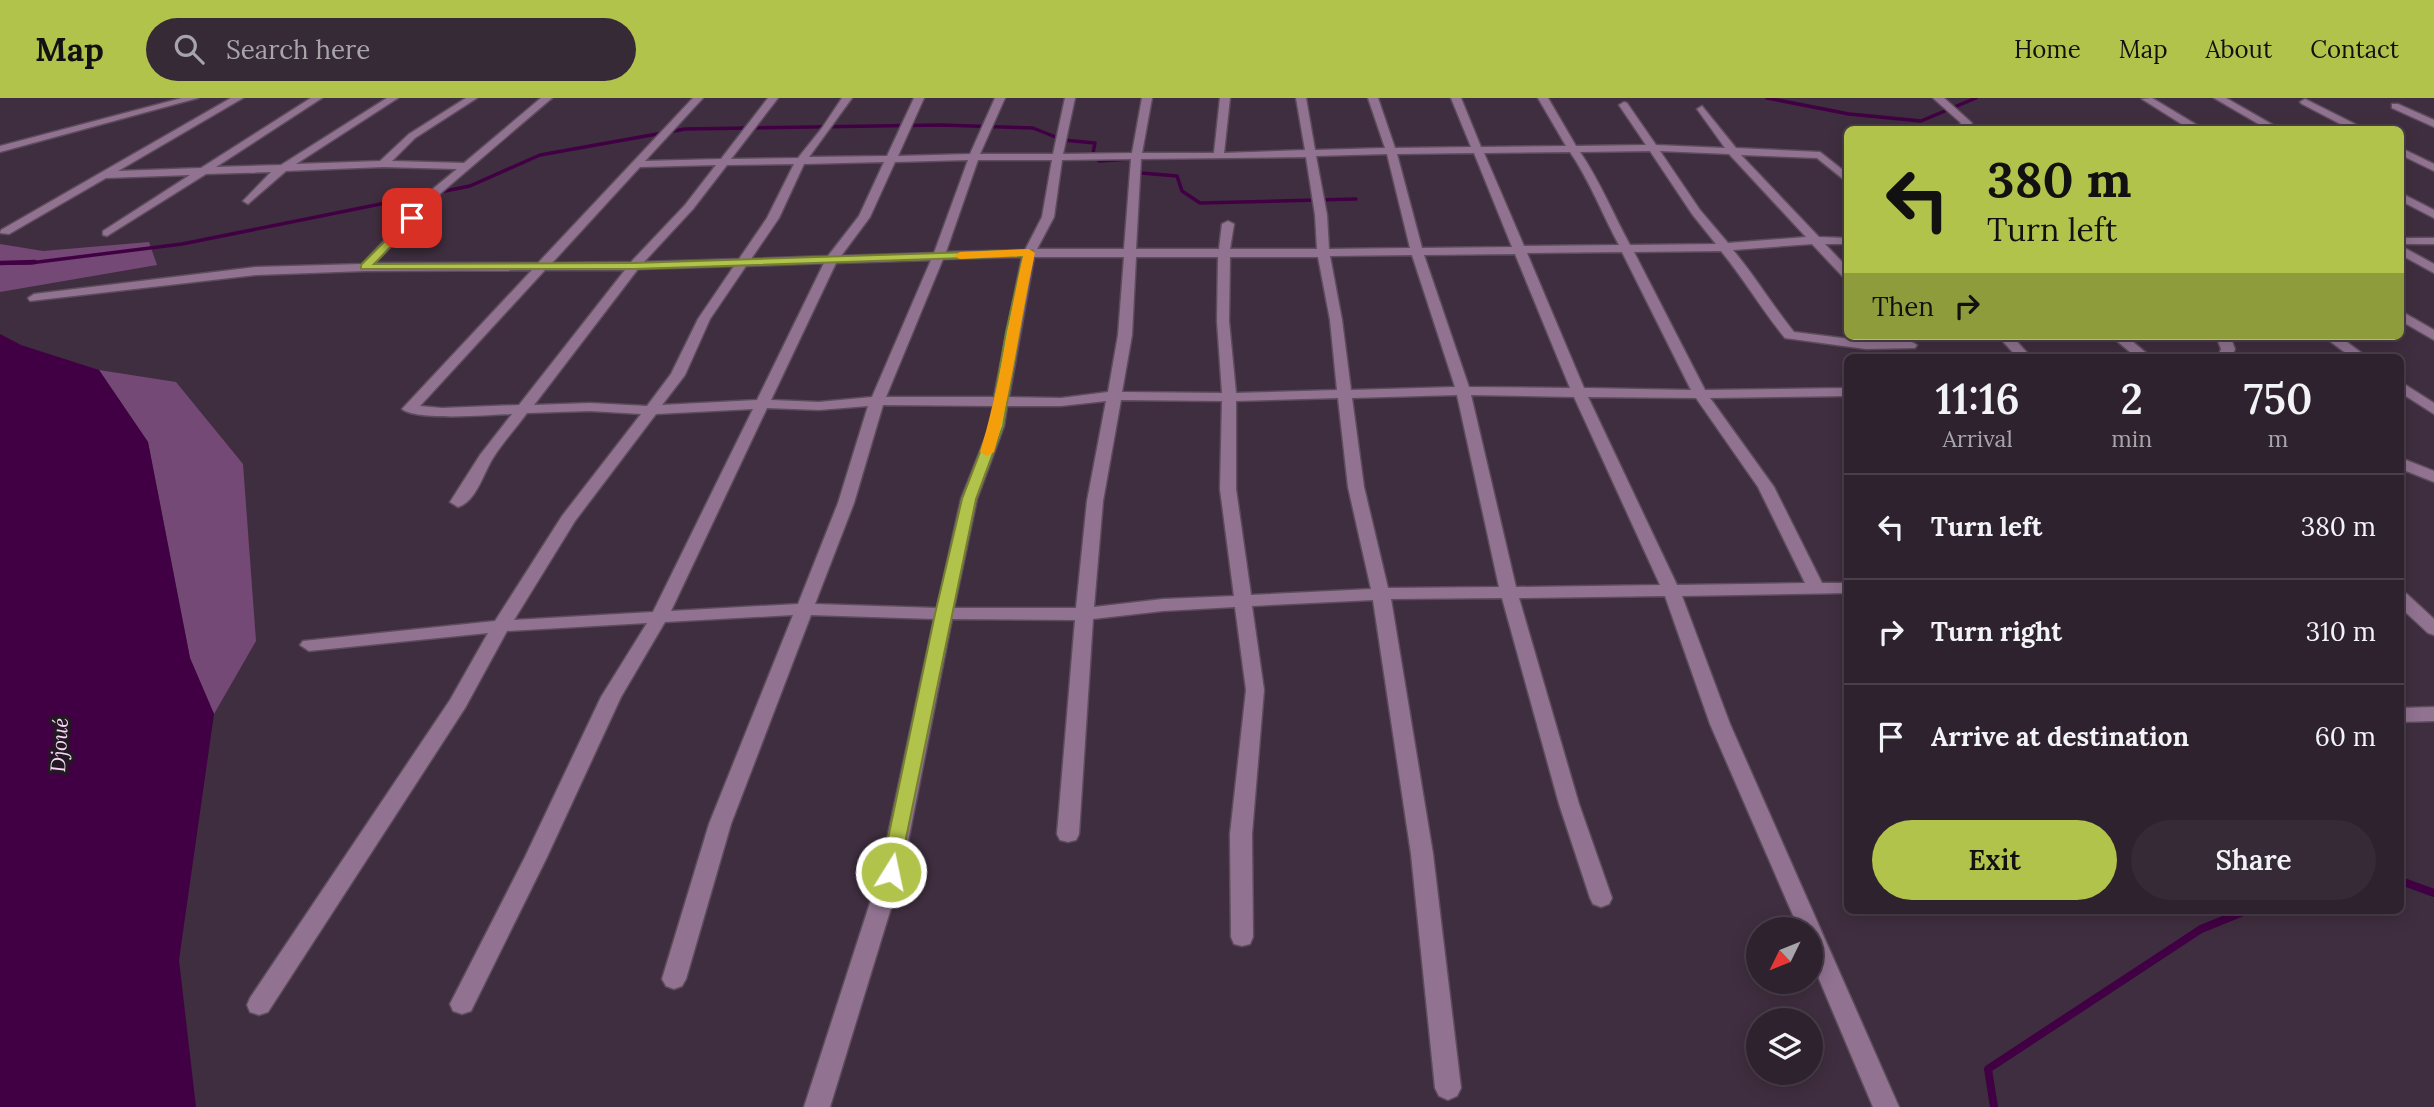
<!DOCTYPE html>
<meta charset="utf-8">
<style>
:root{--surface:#2f222f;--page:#372a37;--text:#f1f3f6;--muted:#a7a4aa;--line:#4a3f4b;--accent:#b2c34c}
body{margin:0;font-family:Lora,serif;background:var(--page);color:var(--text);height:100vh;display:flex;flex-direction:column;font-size:26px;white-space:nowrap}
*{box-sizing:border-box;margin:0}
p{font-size:23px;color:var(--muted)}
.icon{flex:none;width:38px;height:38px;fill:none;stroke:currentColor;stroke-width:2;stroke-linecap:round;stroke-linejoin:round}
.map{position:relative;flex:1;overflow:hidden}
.side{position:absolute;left:1844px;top:256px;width:560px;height:560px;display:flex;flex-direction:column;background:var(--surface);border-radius:10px;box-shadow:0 4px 18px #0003,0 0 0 2px var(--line)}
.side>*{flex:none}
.hud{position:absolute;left:1844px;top:28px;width:560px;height:214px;border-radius:10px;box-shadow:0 4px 18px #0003,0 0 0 2px var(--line);background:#b2c34c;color:#111;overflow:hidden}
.needle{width:46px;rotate:227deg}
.controls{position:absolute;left:1746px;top:819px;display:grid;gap:14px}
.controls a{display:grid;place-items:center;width:77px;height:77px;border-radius:50%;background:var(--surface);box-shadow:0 4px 18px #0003,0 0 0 2px var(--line);font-size:35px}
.pin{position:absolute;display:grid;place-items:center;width:60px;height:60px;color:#fff;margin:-30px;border-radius:14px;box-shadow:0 4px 10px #0006}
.me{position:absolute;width:77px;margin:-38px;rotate:10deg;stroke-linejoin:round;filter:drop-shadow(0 0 5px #0008)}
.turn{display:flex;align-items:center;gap:24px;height:147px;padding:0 28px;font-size:32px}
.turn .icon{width:91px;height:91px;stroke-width:2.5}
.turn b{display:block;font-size:49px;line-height:60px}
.then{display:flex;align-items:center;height:66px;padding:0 28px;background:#0003;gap:14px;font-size:26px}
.eta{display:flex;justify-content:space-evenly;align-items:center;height:119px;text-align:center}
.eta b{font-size:42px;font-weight:600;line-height:49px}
.button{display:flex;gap:14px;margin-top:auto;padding:14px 28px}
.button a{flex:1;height:80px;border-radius:42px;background:var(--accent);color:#111;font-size:28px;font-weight:600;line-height:80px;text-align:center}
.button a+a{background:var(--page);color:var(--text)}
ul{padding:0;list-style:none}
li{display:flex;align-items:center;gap:21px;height:105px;padding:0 28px;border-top:2px solid var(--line)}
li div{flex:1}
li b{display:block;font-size:26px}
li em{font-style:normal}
header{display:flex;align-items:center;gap:42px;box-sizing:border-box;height:98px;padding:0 35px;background:var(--accent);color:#111}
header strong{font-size:33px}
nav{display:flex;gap:38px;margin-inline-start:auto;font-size:24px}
.search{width:490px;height:63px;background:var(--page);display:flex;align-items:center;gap:18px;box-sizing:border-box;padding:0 24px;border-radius:38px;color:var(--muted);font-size:26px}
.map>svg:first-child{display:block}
.green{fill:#754976}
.water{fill:#410043}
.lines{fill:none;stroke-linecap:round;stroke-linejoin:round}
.stream-far2{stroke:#410043;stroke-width:3.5}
.stream-far1{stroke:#410043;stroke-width:4.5}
.stream{stroke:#410043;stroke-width:8}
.minor-casing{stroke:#5c4c5c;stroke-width:3}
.minor{fill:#917391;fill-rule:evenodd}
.route{fill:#b2c34c;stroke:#747f31;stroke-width:2}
.slow{fill:#f59e0b}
.labels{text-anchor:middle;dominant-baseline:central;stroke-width:7;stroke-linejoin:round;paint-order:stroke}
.water-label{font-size:21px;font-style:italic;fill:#fad5fa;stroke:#211a21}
</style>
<header>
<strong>Map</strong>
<div class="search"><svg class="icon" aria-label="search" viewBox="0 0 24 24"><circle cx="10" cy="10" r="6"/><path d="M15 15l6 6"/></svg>Search here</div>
<nav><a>Home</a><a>Map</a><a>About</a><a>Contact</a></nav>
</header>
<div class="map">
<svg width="2434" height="1009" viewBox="0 0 2434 1009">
<rect width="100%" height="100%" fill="#3f2e3f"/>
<path class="green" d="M 149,144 L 157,167 L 0,194 L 0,146 L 43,153 Z
M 99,272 L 176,284 L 243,366 L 256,543 L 214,616 L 190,560 L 148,344 Z"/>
<path class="water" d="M 0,236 L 21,247 L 99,272 L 148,344 L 190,560 L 214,616 L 179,862 L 196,1009 L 0,1009 Z"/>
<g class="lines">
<path class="stream-far2" d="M 1767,0 L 1849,16 L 1921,23 L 1976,0
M 1137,69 L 1141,75 L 1177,78 L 1182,93 L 1200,105 L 1356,101
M 0,165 L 30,165 L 182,146 L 470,88 L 540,57 L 685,31 L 941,27 L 1033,30 L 1063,42 L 1095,45 L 1093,55 L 1099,63 L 1130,61"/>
<path class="stream-far1" d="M 0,165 L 35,164"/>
<path class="stream" d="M 2401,783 L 2434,795
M 1994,1009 L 1988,971 L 2201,831 L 2248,812"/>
<g class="minor-casing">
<path id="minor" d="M 182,0 L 198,0 L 0,54 L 0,48 Z
M 231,0 L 243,0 L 118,73 L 201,70 L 311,0 L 322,0 L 216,69 L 281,67 L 387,0 L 398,0 L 296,66 L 380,63 L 409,36 L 466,0 L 477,0 L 415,40 L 392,63 L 464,65 L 541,0 L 552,0 L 442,94 L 375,165 L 538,165 L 693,0 L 703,0 L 645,63 L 721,61 L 768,0 L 778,0 L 731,61 L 798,60 L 822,30 L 842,0 L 852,0 L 809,59 L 887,58 L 914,0 L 924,0 L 898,58 L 970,56 L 995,0 L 1005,0 L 980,56 L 1053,56 L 1065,0 L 1075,0 L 1063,56 L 1132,55 L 1142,0 L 1152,0 L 1142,55 L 1214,55 L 1220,0 L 1230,0 L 1224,55 L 1305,52 L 1296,0 L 1306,0 L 1315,52 L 1385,50 L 1368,0 L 1378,0 L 1395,50 L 1471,49 L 1451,0 L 1461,0 L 1481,49 L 1566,48 L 1538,0 L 1548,0 L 1576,48 L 1646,47 L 1619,7 L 1624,4 L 1627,5 L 1656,47 L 1725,50 L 1697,11 L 1702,8 L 1736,50 L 1820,54 L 1848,76 L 1848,85 L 1817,60 L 1741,57 L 1819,139 L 1848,140 L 1848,146 L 1825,146 L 1848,170 L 1848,181 L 1844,180 L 1812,146 L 1733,152 C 1755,178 1772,207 1794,234 L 1866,243 L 1910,243 L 1917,247 L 1915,250 L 1866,251 L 1785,240 C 1762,212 1744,181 1721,153 L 1634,154 L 1705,292 L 1848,290 L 1848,298 L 1710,300 L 1774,389 L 1822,485 L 1848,485 L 1848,495 L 1682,498 L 1730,626 L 1899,1009 L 1873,1009 L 1811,862 L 1811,831 L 1799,831 L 1710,626 L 1665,498 L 1519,500 L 1579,706 L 1612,800 L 1609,806 L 1601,809 L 1593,806 L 1590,800 L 1559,706 L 1502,500 L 1391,501 L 1433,756 L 1461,990 L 1457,998 L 1448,1002 L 1439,998 L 1435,990 L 1411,756 L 1373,502 L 1252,508 L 1264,592 L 1252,736 L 1253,839 L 1250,846 L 1242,848 L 1234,846 L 1231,839 L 1230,736 L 1246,592 L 1235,509 L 1163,513 L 1093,521 L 1079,736 L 1076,742 L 1068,744 L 1060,742 L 1057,736 L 1075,522 L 952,521 L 902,774 L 830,1009 L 804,1009 L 880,774 L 934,521 L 811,517 L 731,726 L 686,881 L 682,888 L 674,891 L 666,888 L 662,881 L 709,726 L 793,517 L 665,524 L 621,599 L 547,759 L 471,913 L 462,916 L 453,913 L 450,906 L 525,759 L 601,599 L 647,525 L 507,533 L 465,610 L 268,914 L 259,917 L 250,914 L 247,907 L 250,900 L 450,602 L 488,535 L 309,553 L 300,547 L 303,543 L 495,523 L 562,418 L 641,316 L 590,313 L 527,315 C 516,330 503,344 493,360 C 484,374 476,404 458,409 L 450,404 L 480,357 L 512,316 C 490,317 416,323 402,311 L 532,172 L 365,173 L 256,177 L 30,203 L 28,200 L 34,196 L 256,169 L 362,166 L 434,90 L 457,71 L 383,69 L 286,73 L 248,106 L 243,103 L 271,74 L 206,76 L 107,138 L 103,137 L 103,133 L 190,77 L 106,80 L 9,136 L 0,135 L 1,132 ZM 1650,53 L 1692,116 L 1716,146 L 1630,147 C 1613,116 1600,83 1580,54 ZM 1660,53 L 1729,56 L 1806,139 L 1728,145 L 1700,112 ZM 1570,54 C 1590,83 1602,116 1619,147 L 1524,148 L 1484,55 ZM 1474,55 L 1512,149 L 1422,150 L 1397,56 ZM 1387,56 L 1410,150 L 1329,151 L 1327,117 L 1316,58 ZM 1306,59 L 1315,117 L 1317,151 L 1230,151 L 1234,126 L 1228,123 L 1222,126 L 1219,151 L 1136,151 L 1141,61 ZM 1131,61 L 1124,151 L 1037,151 L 1054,119 L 1062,62 ZM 968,62 L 934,155 L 841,158 L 870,119 L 895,64 ZM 978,62 L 1052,62 L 1042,119 L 1025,152 L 946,154 ZM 884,64 L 859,118 L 828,158 L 751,161 L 779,120 L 804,66 ZM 794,66 L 767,120 L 739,161 L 644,164 L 693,111 L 727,67 ZM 716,67 L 685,107 L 631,164 L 552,165 L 640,69 ZM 1622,154 L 1691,292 L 1584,290 L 1527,155 ZM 1515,156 L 1570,290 L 1469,289 L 1424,157 ZM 1412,157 L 1455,289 L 1351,292 L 1342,222 L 1330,158 ZM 1022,159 L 994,299 L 886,299 L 943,161 ZM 1034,159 L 1124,159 L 1118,237 L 1108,294 L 1061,300 L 1009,299 ZM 1136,159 L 1218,159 L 1217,223 L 1222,295 L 1122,294 L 1132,237 ZM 1230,159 L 1318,159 L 1330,222 L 1337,292 L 1236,295 L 1229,223 ZM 931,162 L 872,299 L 819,304 L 771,302 L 836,165 ZM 824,165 L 757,302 L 662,307 L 685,277 L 710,221 L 746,168 ZM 734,168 L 698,221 L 671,276 L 647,308 L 590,305 L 534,307 L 638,171 ZM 545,172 L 625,172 L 519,307 L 442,310 L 420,308 ZM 1457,297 L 1499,489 L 1388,490 L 1364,389 L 1352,300 ZM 1471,297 L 1574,299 L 1660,487 L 1516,489 ZM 1588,299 L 1696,300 L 1758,389 L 1805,485 L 1677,487 ZM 1338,300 L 1348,389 L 1371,491 L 1251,497 L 1236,391 L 1236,303 ZM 1121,302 L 1222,303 L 1220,391 L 1234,498 L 1163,501 L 1094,509 L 1103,403 ZM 1106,303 L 1087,403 L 1076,510 L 954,510 L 977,401 L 1004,328 L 1007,308 L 1061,308 ZM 883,307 L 993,308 L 990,328 L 961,401 L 937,510 L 815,506 L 854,405 ZM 868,308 L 838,405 L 798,506 L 671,513 L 767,310 L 819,312 ZM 753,311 L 653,514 L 514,522 L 575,423 L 656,316 Z
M 1933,0 L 1944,0 L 1972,25 L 1966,32 L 1955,32 L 1961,25 Z
M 2152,0 L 2202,30 L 2204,32 L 2191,32 L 2142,1 Z
M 2214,0 L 2226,0 L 2282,32 L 2269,32 Z
M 2305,1 L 2363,30 L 2365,32 L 2352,32 L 2302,6 L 2300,4 Z
M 2392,6 L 2398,6 L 2434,22 L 2434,29 L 2392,10 Z
M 2401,50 L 2434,66 L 2434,73 L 2401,57 Z
M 2401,95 L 2434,112 L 2434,120 L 2401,103 Z
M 2401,140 L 2434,140 L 2434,146 L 2401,146 Z
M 2401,148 L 2434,166 L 2434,175 L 2401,157 Z
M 2401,213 L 2434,232 L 2434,242 L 2401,223 Z
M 1998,238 L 2012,238 L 2031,259 L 2017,259 Z
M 2111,238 L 2126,238 L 2151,259 L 2136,259 Z
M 2216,238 L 2230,238 L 2235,251 L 2232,259 L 2218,259 L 2221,251 Z
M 2323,238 L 2339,238 L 2367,259 L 2351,259 Z
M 2401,284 L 2434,305 L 2434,316 L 2401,295 Z
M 2401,360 L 2434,373 L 2434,384 L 2401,371 Z
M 2401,495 L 2407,496 L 2434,521 L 2434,537 L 2428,535 L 2401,510 Z
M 2434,609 L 2434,623 L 2401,624 L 2401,610 Z"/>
</g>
<use href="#minor" class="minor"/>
</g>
<path class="route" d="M 412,116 L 417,120 L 416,122 L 374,166 L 634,165 L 1033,152 L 1003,328 L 976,401 L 898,779 L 891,782 L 884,779 L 881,774 L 935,516 L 962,401 L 990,328 L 1006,234 L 1023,158 L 634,171 L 361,171 L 361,167 Z"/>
<path class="slow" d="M 1029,151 L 1035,155 C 1020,221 1013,288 994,354 L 987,358 L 980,354 C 1000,290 1008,223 1023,158 L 960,161 L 954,158 L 960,154 Z"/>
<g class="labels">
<g class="water-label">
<text transform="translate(59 647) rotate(-87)">Djoué</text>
</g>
</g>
</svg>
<div class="controls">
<a><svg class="needle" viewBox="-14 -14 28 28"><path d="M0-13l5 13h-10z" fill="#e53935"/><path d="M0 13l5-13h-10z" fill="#a7a4aa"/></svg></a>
<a><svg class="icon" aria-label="layers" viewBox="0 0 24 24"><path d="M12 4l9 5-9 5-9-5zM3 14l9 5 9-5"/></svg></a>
</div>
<div class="pin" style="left:412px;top:120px;background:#d93025"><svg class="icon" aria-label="arrive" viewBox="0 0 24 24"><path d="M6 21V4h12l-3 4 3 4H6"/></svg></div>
<svg class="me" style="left:891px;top:774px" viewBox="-20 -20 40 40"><circle r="17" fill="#b2c34c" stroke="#fff" stroke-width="3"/><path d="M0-11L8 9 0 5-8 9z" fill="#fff"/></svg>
<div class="hud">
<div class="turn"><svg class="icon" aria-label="left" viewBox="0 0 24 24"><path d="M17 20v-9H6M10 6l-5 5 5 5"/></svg><div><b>380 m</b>Turn left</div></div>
<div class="then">Then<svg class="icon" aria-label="right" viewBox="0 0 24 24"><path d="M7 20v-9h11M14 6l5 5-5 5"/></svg></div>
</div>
<section class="side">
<div class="eta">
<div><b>11:16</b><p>Arrival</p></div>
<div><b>2</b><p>min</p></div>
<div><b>750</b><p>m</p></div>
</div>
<ul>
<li><svg class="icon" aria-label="left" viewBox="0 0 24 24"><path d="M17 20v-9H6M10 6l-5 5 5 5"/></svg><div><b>Turn left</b></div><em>380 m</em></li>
<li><svg class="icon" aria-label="right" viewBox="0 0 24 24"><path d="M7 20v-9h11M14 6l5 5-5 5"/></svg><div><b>Turn right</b></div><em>310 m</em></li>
<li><svg class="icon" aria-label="arrive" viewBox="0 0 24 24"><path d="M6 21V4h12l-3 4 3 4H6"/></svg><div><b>Arrive at destination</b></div><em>60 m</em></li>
</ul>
<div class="button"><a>Exit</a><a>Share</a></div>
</section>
</div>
